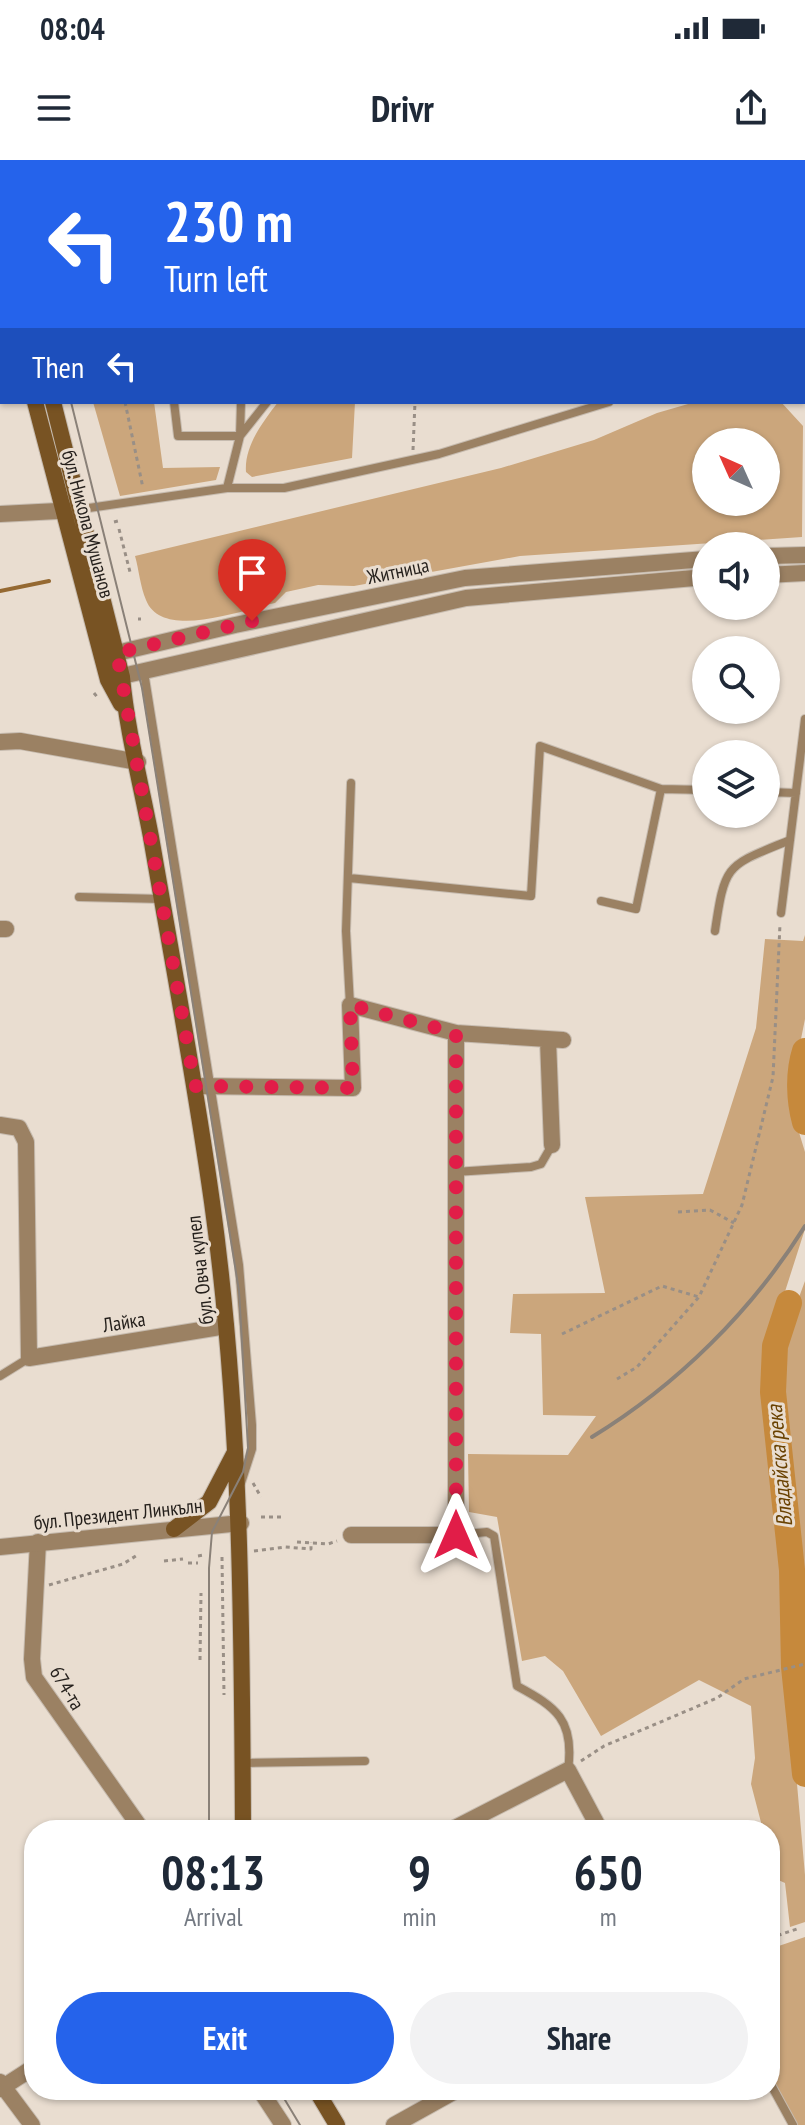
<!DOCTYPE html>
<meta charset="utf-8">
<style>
:root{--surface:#fff;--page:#f2f2f3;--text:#1f2937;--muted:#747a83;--accent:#2563eb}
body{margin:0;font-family:"PT Sans Narrow",sans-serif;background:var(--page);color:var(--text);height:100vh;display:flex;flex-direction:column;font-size:30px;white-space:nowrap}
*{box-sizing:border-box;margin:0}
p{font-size:26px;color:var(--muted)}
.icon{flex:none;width:44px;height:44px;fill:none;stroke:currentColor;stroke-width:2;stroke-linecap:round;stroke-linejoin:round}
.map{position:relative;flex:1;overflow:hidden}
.panel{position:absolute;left:24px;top:1660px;width:756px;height:280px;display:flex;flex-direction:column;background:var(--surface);border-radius:32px;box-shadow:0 2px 6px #0004}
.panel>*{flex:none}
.hud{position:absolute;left:0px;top:0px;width:806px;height:244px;box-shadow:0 2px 6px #0004;background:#2563eb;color:#fff;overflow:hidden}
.needle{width:52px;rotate:315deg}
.tools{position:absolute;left:692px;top:268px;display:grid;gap:16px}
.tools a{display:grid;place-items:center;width:88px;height:88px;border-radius:50%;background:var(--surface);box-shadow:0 2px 6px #0004;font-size:40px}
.pin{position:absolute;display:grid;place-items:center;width:68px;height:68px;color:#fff;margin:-82px -34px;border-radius:50% 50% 50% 0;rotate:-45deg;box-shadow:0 0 8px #0007}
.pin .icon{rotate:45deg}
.me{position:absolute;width:88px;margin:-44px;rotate:0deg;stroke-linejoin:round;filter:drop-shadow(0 0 6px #0008)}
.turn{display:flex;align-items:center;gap:28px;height:168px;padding:0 32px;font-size:36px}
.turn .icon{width:104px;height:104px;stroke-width:2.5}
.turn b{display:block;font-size:56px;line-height:68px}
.then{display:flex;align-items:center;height:76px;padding:0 32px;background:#0003;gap:16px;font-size:30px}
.eta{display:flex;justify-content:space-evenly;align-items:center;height:136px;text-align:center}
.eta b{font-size:48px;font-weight:700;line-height:56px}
.primary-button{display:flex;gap:16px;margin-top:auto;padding:16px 32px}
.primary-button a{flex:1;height:92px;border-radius:48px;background:var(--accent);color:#fff;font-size:32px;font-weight:700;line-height:92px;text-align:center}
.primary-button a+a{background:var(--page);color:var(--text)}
.status{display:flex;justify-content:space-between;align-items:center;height:56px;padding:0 40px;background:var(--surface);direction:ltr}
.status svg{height:22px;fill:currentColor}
header{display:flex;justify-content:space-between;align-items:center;height:104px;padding:0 32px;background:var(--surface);font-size:36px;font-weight:700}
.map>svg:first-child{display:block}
.green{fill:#cba67c;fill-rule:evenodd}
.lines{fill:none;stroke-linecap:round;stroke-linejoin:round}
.stream{stroke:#956932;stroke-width:4}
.river{stroke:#c6893c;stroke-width:26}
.service-casing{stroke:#c6bbaf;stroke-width:10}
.minor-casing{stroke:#c6bbaf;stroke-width:18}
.tertiary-casing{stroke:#c6bbaf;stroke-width:18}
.secondary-casing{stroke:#c6bbaf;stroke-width:18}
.path{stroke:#998f86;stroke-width:3;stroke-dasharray:4 4;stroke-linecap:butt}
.service{stroke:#9b8163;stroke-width:8}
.minor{stroke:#9b8163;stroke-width:16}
.tertiary{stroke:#9b8163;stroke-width:16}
.secondary{stroke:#785323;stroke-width:16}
.tram{stroke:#8a8178;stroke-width:2}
.rail{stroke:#8a8178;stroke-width:4}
.route{stroke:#e11d48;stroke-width:14;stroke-dasharray:0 25.2}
.labels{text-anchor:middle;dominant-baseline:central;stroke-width:6;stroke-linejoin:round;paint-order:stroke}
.street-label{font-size:20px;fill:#241f1b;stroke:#e9ddd0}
.water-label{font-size:22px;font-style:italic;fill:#6a4202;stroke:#e9ddd0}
</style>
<div class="status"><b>08:04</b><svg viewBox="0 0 49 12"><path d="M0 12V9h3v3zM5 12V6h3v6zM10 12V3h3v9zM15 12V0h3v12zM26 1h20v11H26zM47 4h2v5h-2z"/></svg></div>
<header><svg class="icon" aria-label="menu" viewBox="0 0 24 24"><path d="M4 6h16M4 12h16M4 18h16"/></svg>Drivr<svg class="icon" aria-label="share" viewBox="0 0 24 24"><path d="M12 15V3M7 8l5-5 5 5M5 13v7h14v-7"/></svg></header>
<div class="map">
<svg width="805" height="1965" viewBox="0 0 805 1965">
<rect width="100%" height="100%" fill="#e9ddd0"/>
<path class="green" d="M 93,242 L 154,242 L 163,308 L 220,307 L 216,320 L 120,336 Z
M 278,242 L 355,242 L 352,298 L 252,317 L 246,312 C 244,286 263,262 278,242 Z
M 695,242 L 781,242 L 803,266 L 802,377 L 520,396 L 354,426 L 318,425 L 286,432 L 275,443 C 242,450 162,481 146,440 C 140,426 139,410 135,396 L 501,308 L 594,280 L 657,253 ZM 766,282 L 766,342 L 706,342 L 706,282 Z
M 805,775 L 805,859 L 793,919 L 794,956 L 805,992 L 805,1069 L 766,1191 L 766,1240 L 782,1374 L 787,1510 L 805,1715 L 805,1762 L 790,1767 L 785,1723 L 776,1719 L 770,1695 L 770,1670 L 763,1670 L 751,1624 L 755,1598 L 751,1546 L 699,1520 L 601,1576 L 563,1511 L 545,1496 L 522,1501 L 497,1357 L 469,1352 L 468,1294 L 568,1295 L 596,1256 L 543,1255 L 541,1174 L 510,1173 L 513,1134 L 605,1133 L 585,1037 L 703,1034 L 756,868 L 765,779 L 803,781 Z
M 805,1121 L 805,1514 L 794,1337 L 780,1225 L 781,1186 Z
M 805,1777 L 805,1965 L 795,1965 L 770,1916 L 770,1789 Z"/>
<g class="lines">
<path class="stream" d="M 0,431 L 49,421"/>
<path class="river" d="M 805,891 C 798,913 799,940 805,962
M 789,1143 L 775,1186 L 773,1232 L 792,1410 L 794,1507 L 805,1614"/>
<g class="service-casing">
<path id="service" d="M 151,2 L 151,0
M 247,2 L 247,0
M 804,213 L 805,213
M 174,242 L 178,276 L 240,276 L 267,242
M 227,328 L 240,276 L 241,242
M 82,349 L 227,328 L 284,328 L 439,294 L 609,242
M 144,512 L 239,1105 L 252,1265 L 252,1289 L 241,1323
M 766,632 L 796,633
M 349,718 L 531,736 L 540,586 L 661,629 L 706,630
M 79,737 L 162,739
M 601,741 L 636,749 L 661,629
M 781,753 L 805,559
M 715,771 C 725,702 727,706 790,680
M 350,845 L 346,771 L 351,623
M 455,1012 L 531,1007 L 541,1004 L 552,985
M 0,1216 L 29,1198
M 456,1375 L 487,1372 L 494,1376 L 517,1526 C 556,1547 575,1560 568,1610
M 243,1603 L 365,1601
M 770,1923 L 793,1965"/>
</g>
<g class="minor-casing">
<path id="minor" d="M 0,582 L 20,581 L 138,602
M 0,769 L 6,769
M 548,880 L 552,985
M 195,926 L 353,928 L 350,845 L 456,873 L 563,880
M 0,965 L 19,968 L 26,982 L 29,1198 L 226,1166
M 351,1375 L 456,1375 L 456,873
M 38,1382 L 32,1499 L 34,1517 L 142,1670
M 451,1670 L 568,1610 L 600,1670
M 0,1922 L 32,1965
M 0,1929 L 34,1907
M 260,1930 L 283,1965
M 394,1965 L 457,1930"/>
</g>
<g class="tertiary-casing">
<path id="tertiary" d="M 0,354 L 77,350
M 766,396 L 805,395
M 766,415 L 805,413
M 104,496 L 235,465 L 465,418 L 706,399
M 109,519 L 466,438 L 706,417
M 0,1387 L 241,1363"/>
</g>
<g class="secondary-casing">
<path id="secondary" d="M 0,65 L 2,72
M 0,125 L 2,132
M 35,242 L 108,520 L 121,544
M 53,242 L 122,517 C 127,571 141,624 151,677 C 172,799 195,920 212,1042 C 241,1250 242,1460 243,1670
M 174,1369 L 209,1342 L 234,1294
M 316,1930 L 337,1965"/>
</g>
<path class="path" d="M 51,0 L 52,2
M 125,242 L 143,328
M 413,290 L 415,242
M 114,362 L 118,361
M 119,369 L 130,412
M 138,459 L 141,459
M 94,533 L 98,538
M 678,1052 L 710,1050 L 734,1063
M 562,1174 L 662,1126 L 699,1137
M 617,1219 L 637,1207 L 699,1137 L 742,1045 L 773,917 L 780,764
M 253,1323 L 261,1337
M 153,1346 L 172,1347
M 261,1357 L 283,1357
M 297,1382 L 328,1384 L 337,1381
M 254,1391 L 285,1387 L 311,1389 L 311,1382
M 198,1396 L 204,1395
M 222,1397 L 224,1535
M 164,1401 L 183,1399
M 188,1403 L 198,1403
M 49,1425 L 123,1404 L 139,1394
M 200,1500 L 201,1433
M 581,1601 L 604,1586 L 717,1538 L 744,1519 L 805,1504
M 770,1778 L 797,1769"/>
<use href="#service" class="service"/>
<use href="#minor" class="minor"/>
<use href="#tertiary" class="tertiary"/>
<use href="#secondary" class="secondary"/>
<path class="tram" d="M 0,8 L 2,14
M 71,242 L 142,528 L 239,1131 L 248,1288 L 243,1312 L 212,1372 L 209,1408 L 209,1670
M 279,1930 L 300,1965"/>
<path class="rail" d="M 592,1277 C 677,1225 752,1151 805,1066"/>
</g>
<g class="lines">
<path class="route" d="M 252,461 L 117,493 L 195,926 L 353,928 L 350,845 L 456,873 L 456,1375"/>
</g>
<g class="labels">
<g class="street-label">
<text transform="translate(88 364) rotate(75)">бул. Никола Мушанов</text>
<text transform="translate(398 411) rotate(-12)">Житница</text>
<text transform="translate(200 1110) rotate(-97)">бул. Овча купел</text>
<text transform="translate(124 1162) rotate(-9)">Лайка</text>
<text transform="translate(118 1354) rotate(-6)">бул. Президент Линкълн</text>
<text transform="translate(67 1528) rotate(59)">674-та</text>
</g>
<g class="water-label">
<text transform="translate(779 1306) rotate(-95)">Владайска река</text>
</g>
</g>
</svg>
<div class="tools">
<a><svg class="needle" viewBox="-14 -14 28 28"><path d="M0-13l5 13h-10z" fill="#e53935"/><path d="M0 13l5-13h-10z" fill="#747a83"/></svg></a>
<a><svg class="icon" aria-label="sound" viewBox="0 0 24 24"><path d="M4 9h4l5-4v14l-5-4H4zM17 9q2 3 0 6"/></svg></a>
<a><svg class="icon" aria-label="search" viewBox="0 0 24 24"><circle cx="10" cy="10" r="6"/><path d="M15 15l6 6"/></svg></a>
<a><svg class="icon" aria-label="layers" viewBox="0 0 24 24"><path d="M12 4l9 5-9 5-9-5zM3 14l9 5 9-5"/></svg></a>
</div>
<div class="pin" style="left:252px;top:461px;background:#d93025"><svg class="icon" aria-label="arrive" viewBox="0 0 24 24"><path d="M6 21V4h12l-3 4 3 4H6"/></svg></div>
<svg class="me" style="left:456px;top:1375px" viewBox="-20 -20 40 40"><path d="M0-17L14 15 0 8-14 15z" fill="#e11d48" stroke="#fff" stroke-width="4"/></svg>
<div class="hud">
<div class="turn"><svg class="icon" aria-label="left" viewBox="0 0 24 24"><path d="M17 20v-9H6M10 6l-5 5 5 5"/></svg><div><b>230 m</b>Turn left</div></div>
<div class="then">Then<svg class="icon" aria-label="left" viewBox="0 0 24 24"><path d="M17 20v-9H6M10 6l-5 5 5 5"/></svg></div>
</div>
<section class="panel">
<div class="eta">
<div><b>08:13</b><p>Arrival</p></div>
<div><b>9</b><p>min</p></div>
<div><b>650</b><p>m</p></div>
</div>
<div class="primary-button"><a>Exit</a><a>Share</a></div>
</section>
</div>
